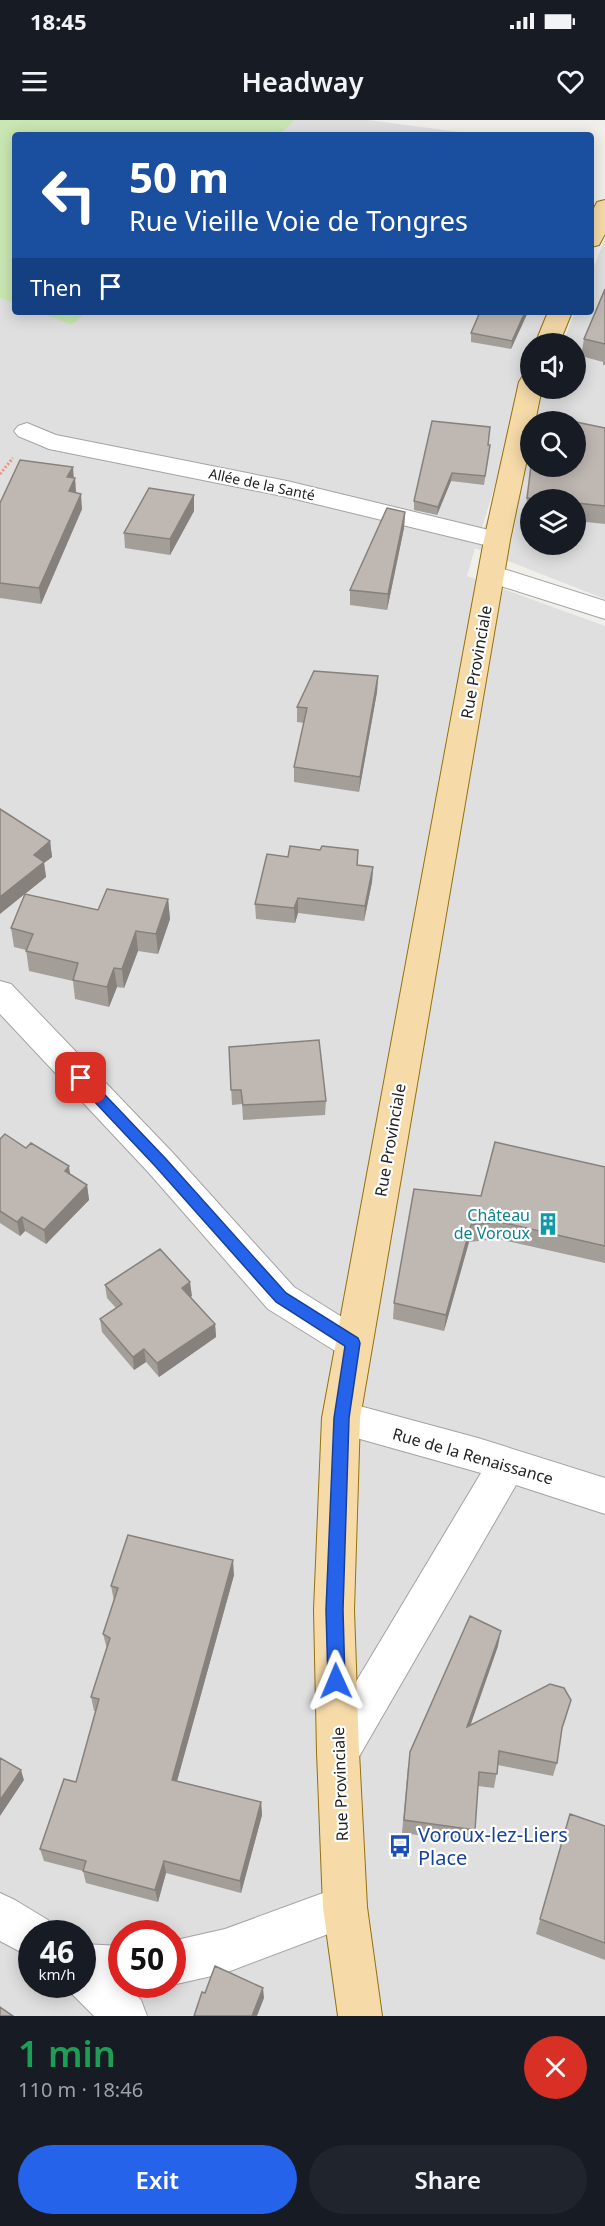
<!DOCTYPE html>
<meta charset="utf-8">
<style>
:root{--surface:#171b24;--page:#20242c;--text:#f1f3f6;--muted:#9ea1a6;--accent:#2563eb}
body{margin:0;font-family:"Noto Sans",sans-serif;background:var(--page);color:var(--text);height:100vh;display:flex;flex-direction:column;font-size:22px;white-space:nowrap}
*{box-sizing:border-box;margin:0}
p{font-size:20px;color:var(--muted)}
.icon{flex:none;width:33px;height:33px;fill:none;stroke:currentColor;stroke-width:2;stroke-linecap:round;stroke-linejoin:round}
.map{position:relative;height:1896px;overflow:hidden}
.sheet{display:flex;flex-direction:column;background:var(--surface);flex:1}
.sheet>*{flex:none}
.banner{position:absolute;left:12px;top:12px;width:582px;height:183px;border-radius:6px;box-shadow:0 3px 15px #0003;background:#1a4fa0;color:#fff;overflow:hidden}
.controls{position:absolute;left:520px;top:213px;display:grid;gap:12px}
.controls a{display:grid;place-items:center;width:66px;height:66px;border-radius:50%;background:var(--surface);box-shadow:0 3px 15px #0003;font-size:30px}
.speed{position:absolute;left:18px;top:1800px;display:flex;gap:12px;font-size:30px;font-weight:700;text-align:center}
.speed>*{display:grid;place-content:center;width:78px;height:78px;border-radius:50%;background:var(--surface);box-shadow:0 3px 15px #0003;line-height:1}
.speed small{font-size:15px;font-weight:400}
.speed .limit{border:9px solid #d22;background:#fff;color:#111}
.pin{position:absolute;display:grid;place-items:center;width:51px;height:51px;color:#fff;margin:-26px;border-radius:12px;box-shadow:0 3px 9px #0006}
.me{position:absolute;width:66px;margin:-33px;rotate:359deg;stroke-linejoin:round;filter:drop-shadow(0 0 4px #0008)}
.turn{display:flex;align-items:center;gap:21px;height:126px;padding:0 18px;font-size:27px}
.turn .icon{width:78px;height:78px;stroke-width:2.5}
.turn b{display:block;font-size:42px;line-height:51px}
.then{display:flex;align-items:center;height:57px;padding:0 18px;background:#0003;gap:12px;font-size:22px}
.round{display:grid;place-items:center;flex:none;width:63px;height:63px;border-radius:32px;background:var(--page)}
.summary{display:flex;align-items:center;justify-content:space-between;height:102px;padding:0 18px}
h1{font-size:36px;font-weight:600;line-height:45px;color:#1e9e55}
.action{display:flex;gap:12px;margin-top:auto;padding:12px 18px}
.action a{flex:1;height:69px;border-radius:36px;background:var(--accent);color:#fff;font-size:24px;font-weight:600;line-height:69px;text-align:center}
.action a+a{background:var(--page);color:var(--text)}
.status{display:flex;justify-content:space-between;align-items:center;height:42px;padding:0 30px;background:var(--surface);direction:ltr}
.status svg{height:16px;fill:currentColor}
header{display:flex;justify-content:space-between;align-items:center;height:78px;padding:0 18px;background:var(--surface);font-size:27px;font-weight:600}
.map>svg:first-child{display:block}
.residential{fill:#e0dfdf;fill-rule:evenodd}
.grass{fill:#c9e7b3}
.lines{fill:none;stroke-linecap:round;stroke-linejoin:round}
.minor-casing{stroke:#a3a3a3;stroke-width:2}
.major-casing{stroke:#95710b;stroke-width:2}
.path{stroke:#f18f7a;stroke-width:3;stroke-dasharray:2 2;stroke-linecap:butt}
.minor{fill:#fff;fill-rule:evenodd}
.major{fill:#f6dba9;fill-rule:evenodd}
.wall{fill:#a49e99}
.shaded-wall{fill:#86817d}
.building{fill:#bfb8b2;stroke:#86817d;stroke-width:1.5}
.route{fill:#2563eb;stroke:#184099;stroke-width:1.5}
.labels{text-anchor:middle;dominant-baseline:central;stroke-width:4.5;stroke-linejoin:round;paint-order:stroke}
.far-street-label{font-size:14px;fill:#222;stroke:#fff}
.street-label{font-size:16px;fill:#222;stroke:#fff}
.culture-label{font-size:16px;fill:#0d838f;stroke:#fff;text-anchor:end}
.near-transit-label{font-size:20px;fill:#164399;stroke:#fff;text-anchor:start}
</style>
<div class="status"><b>18:45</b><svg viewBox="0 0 49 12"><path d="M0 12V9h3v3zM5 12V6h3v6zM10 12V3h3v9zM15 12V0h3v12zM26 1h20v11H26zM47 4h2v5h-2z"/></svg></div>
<header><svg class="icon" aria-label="menu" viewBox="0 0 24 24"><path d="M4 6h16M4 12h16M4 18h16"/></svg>Headway<svg class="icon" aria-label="heart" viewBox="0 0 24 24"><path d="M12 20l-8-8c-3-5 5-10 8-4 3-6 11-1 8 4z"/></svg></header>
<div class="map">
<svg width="605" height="1896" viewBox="0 0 605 1896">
<rect width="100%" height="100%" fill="#f1efe9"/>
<path class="residential" d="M 295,0 L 368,0 L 482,15 L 279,15 Z
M 605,119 L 605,479 L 475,428 L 467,456 L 605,506 L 605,1896 L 0,1896 L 0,178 L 15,184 L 15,192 L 37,192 L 72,205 L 87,192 L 547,192 L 538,223 L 531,224 L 531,245 L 478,421 L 544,269 L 576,268 L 576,224 L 563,223 L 575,192 L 591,192 L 591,154 ZM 531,302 L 576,302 L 576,346 L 531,346 ZM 531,380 L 576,380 L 576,424 L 531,424 ZM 32,1814 L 82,1814 L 82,1864 L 32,1864 ZM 122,1814 L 172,1814 L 172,1864 L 122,1864 Z"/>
<path class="grass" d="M 0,0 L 295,0 L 279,15 L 15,15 L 15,184 L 0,178 Z
M 37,192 L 87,192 L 72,205 Z"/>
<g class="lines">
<g class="minor-casing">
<path id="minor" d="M 27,303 L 56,315 L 287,361 L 497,412 L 506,414 L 510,420 L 506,426 L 497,428 L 287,377 L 49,329 L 18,316 L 14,311 L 18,306 Z
M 491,445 L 605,481 L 605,499 L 482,460 L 478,454 L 482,448 Z
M 0,861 L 11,864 L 173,1033 L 294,1167 L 366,1212 L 371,1223 L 366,1234 L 353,1239 L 340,1234 L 268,1189 L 149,1053 L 0,894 Z
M 341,1281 L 478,1318 L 605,1358 L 605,1394 L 516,1365 L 353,1647 L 338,1653 L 323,1647 L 317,1632 L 323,1617 L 481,1353 L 328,1310 L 322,1298 L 328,1286 Z
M 345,1765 L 360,1772 L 367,1787 L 360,1802 L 225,1853 L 172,1865 L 171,1864 L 172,1864 L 172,1821 L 225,1809 Z
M 0,1773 L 15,1780 L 48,1800 L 53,1814 L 32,1814 L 32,1838 L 0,1821 Z
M 82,1824 L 122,1826 L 122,1864 L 136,1864 L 128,1867 L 141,1880 L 147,1896 L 94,1896 L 66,1868 L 65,1864 L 82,1864 Z"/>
</g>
<g class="major-casing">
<path id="major" d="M 605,80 L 605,114 L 599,125 L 591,127 L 591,94 L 597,82 Z
M 548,192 L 572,192 L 559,224 L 535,224 Z
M 531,255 L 531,268 L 542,268 L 535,302 L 531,302 L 531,320 L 510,420 L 360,1298 L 354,1490 L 359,1632 L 367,1787 L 382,1896 L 338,1896 L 323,1787 L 317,1632 L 314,1490 L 322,1298 L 484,420 L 519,262 L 522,257 Z"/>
</g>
<path class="path" d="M 0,354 L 13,338"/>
<use href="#minor" class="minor"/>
<use href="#major" class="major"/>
</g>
<path class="wall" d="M 605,169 L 605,245 L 603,245 L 603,242 L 581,236 L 584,219 Z
M 528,192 L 511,229 L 471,222 L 471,213 Z
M 605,308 L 605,404 L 576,401 L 576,380 L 531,380 L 531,396 L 525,396 L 527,378 Z
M 488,325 L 490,325 L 489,334 L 484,365 L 451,361 L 437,395 L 414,390 L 414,381 Z
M 74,358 L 75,358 L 76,373 L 82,389 L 41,484 L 0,478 L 0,383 Z
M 194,391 L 170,435 L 125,428 L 124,413 Z
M 405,392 L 404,408 L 387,490 L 350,485 L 350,470 Z
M 378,556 L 377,572 L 359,672 L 294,662 L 294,647 L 304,603 L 297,602 L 297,587 Z
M 50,721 L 52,737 L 44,743 L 46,757 L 25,774 L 98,790 L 168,779 L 170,799 L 158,834 L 138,831 L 124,868 L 117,867 L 109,887 L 75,879 L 73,861 L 29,851 L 26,830 L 14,827 L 11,808 L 25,774 Z
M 320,730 L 358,730 L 358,745 L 373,747 L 372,762 L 364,801 L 298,793 L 295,803 L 256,799 L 255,784 Z
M 229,927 L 326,981 L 325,995 L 243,1000 L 242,984 L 232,985 Z
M 0,1019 L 70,1054 L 87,1065 L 89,1080 L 46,1124 L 25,1111 L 20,1116 L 0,1103 Z
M 605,1047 L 605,1143 L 498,1119 L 469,1122 L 444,1211 L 393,1199 L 394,1183 L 481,1076 Z
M 105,1165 L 192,1176 L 190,1177 L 215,1204 L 216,1217 L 159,1257 L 146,1242 L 134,1250 L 102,1212 L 100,1199 L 116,1188 L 107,1178 Z
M 234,1455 L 177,1661 L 261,1682 L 262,1695 L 241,1773 L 166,1753 L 158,1782 L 86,1763 L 83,1751 L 44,1741 L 40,1729 L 76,1662 L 96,1591 L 94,1591 L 91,1577 L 107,1529 L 103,1514 L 114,1481 L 111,1466 Z
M 498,1526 L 470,1605 L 571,1580 L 561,1613 L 557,1643 L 553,1656 L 498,1645 L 494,1668 L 478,1666 L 475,1710 L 472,1722 L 402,1713 L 408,1646 Z
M 605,1706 L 605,1840 L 536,1814 L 565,1710 Z"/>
<path class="shaded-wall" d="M 525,192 L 528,192 L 511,229 L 512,221 Z
M 73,347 L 74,360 L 75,358 L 76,374 L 69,372 L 67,357 Z
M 452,353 L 451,361 L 437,395 L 438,387 Z
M 81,374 L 82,389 L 41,484 L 39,468 Z
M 194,375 L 194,391 L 170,435 L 170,419 Z
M 405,392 L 404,408 L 387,490 L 388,474 Z
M 378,556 L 377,572 L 359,672 L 360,657 Z
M 50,721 L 52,737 L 44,743 L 46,757 L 0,794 L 0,777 L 34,735 Z
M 373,747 L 372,762 L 364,801 L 365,786 Z
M 298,778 L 298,793 L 295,803 L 294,788 Z
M 168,779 L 170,799 L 158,834 L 156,814 Z
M 136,811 L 138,831 L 124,868 L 122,849 Z
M 114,848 L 117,867 L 109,887 L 107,867 Z
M 69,1046 L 71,1061 L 65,1051 Z
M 87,1065 L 89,1080 L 46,1124 L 44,1110 Z
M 22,1097 L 25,1111 L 20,1116 L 17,1102 Z
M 471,1105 L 469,1122 L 444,1211 L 446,1195 Z
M 190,1162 L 192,1176 L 183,1181 L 182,1168 Z
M 215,1204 L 216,1217 L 159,1257 L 157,1243 Z
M 144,1229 L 146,1242 L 134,1250 L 133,1237 Z
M 233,1440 L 234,1455 L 174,1672 L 172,1660 Z
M 501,1511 L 498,1526 L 465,1621 L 467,1607 Z
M 21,1650 L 24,1660 L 0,1696 L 0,1680 Z
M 261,1682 L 262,1695 L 241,1773 L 240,1761 Z
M 164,1741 L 166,1753 L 158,1782 L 155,1770 Z
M 263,1868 L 264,1878 L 257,1896 L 252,1896 Z"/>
<path class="building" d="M 605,169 L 605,224 L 584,219 Z
M 480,192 L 525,192 L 512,221 L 471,213 Z
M 560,299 L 571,302 L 559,302 Z
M 432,301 L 490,307 L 488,325 L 490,325 L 485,356 L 452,353 L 438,387 L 414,381 Z
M 576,302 L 605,308 L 605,386 L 576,383 L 576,380 L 542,380 L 527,378 L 531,346 L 576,346 Z
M 20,340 L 73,347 L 67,357 L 75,358 L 69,371 L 81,374 L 39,468 L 0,463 L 0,383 Z
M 149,368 L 194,375 L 170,419 L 124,413 Z
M 387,388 L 405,392 L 388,474 L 350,470 Z
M 314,551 L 378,556 L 360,657 L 294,647 L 307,588 L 297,587 Z
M 0,689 L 50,721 L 34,735 L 44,742 L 0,777 Z
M 290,726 L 320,730 L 322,726 L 358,730 L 357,745 L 373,747 L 365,786 L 298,778 L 294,788 L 255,784 L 267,734 L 288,737 Z
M 107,769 L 168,779 L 156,814 L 136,811 L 122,849 L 114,848 L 107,867 L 73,860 L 78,843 L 26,831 L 33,814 L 11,808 L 25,774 L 98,790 Z
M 319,920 L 326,981 L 243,985 L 241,970 L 231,970 L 229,927 Z
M 5,1014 L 26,1028 L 31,1023 L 69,1046 L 65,1051 L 87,1065 L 44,1110 L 22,1097 L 17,1102 L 0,1091 L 0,1019 Z
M 495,1022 L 605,1047 L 605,1126 L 500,1102 L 471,1105 L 446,1195 L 394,1183 L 414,1069 L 481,1076 Z
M 160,1129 L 190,1162 L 182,1168 L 215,1204 L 157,1243 L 144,1229 L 133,1237 L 100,1199 L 122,1184 L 105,1165 Z
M 128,1415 L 233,1440 L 172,1660 L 261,1682 L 240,1761 L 164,1741 L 155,1770 L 83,1751 L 86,1741 L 40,1729 L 64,1659 L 76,1662 L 99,1579 L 91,1577 L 110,1518 L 103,1514 L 118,1468 L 111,1466 Z
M 470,1496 L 501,1511 L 467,1607 L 550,1564 L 564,1568 L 571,1580 L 562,1608 L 557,1643 L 499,1631 L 497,1654 L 479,1652 L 475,1710 L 404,1700 L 410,1632 Z
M 0,1638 L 21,1650 L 0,1680 Z
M 570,1694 L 605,1706 L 605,1823 L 540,1799 Z
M 215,1846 L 263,1868 L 252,1896 L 194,1896 L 202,1872 L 205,1873 Z
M 0,1887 L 13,1896 L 0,1896 Z"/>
<path class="route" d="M 81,953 L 85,954 L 166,1039 L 286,1173 L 358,1218 L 360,1223 L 349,1298 L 343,1490 L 345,1561 L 342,1567 L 336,1569 L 330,1567 L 328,1561 L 326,1490 L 334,1298 L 345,1226 L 276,1182 L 156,1047 L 76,962 L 74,958 L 76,954 Z"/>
<defs>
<g id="building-bare" transform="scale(1.8)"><path d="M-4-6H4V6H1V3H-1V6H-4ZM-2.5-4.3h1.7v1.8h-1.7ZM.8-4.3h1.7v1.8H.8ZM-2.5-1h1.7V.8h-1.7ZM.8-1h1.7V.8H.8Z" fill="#0f9aa8" stroke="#fff" stroke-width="2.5" paint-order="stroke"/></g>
<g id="bus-bare" transform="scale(1.8)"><path d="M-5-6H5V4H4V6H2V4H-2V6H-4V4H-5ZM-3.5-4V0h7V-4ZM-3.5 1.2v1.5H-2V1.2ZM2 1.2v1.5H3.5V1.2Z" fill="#1a4fb4" stroke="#fff" stroke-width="2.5" paint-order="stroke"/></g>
</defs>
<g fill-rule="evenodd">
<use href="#building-bare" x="548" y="1104"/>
<use href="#bus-bare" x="400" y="1726"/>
</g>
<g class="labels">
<g class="far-street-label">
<text transform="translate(262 364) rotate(12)">Allée de la Santé</text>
</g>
<g class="street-label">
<text transform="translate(476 542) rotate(-80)">Rue Provinciale</text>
<text transform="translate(390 1020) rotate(-80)">Rue Provinciale</text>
<text transform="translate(473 1336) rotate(16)">Rue de la Renaissance</text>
<text transform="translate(340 1664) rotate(-92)">Rue Provinciale</text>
</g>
<g class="culture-label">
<text x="530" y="1095">Château<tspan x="530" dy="18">de Voroux</tspan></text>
</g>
<g class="near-transit-label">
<text x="418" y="1714">Voroux-lez-Liers<tspan x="418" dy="23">Place</tspan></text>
</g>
</g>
</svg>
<div class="controls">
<a><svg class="icon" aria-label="sound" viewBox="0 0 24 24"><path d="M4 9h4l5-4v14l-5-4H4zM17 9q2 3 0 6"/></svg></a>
<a><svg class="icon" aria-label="search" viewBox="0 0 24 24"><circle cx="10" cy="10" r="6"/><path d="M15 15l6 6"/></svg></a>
<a><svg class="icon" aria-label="layers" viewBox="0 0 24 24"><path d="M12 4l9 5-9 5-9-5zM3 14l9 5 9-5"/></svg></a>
</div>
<div class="speed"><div>46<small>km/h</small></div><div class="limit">50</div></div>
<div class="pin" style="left:81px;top:958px;background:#d93025"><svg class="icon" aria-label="arrive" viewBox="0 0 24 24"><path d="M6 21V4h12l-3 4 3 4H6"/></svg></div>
<svg class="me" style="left:336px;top:1561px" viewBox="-20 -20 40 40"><path d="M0-17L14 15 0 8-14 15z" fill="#2563eb" stroke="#fff" stroke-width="4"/></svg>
<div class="banner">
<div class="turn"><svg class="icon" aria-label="left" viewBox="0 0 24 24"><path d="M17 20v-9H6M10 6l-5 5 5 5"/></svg><div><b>50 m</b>Rue Vieille Voie de Tongres</div></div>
<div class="then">Then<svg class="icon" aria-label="arrive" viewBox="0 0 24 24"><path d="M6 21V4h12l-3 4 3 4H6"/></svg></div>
</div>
</div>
<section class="sheet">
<div class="summary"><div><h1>1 min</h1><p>110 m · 18:46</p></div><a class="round" style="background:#d93025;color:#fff"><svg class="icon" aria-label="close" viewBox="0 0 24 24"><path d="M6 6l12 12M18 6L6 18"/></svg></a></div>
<div class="action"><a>Exit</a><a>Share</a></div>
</section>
